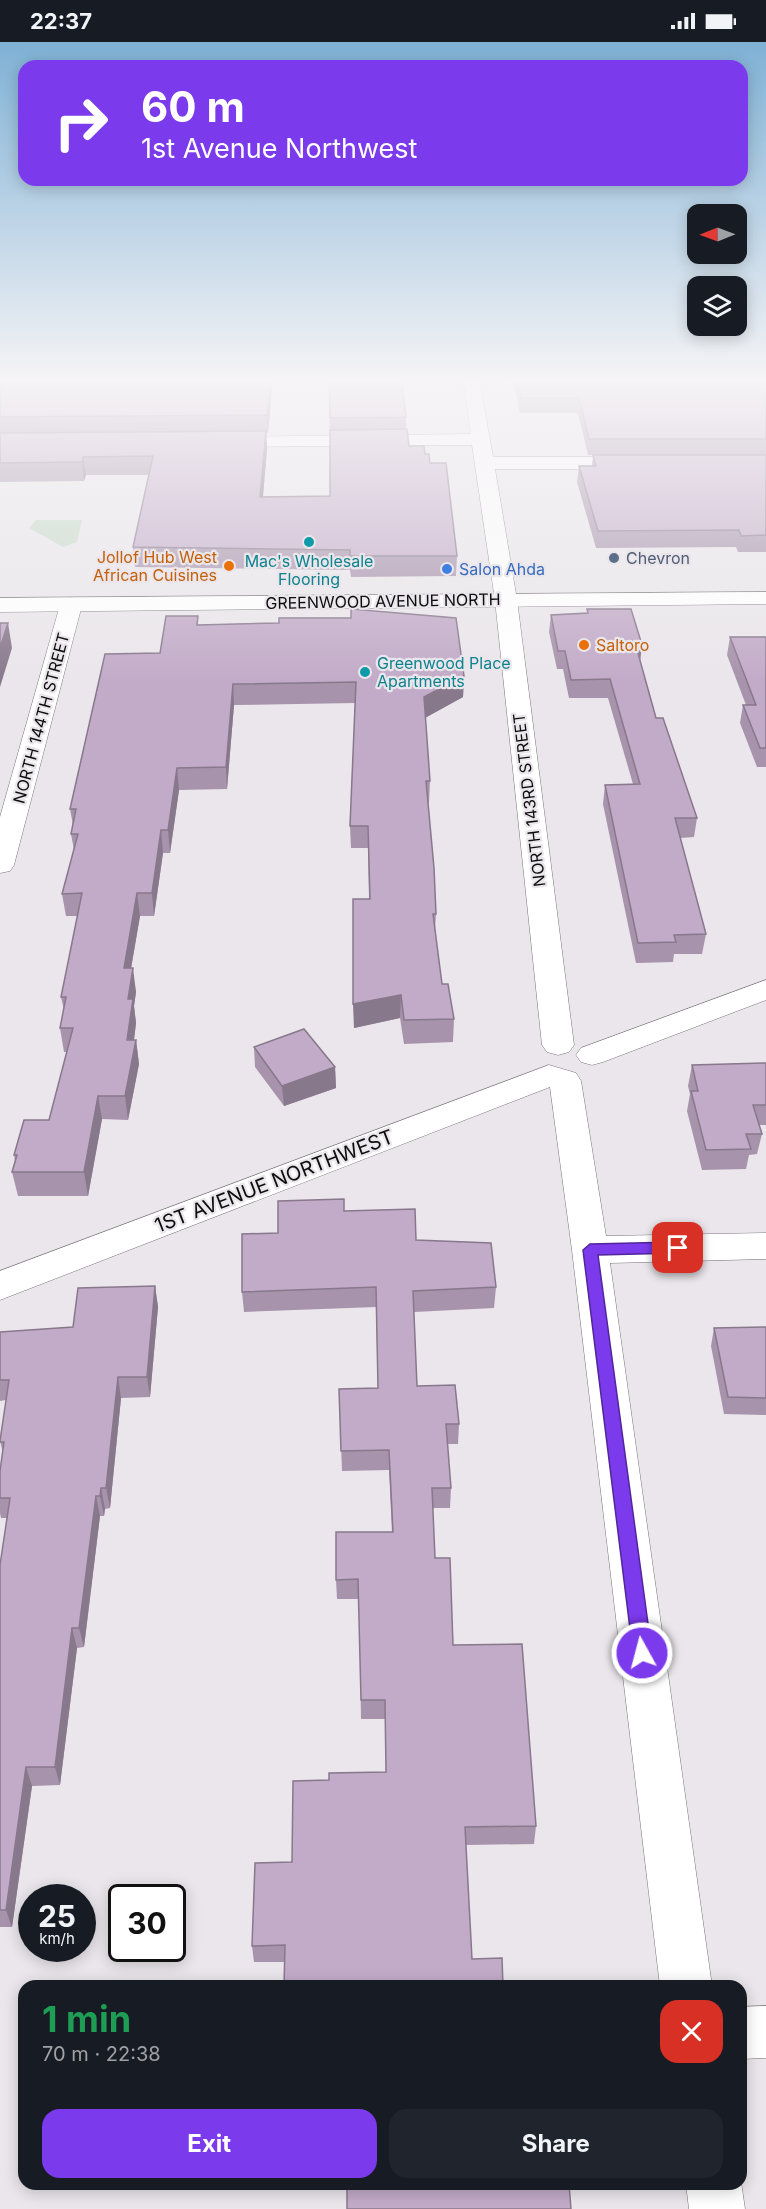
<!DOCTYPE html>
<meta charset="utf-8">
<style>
:root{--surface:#171b24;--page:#20242c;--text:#f1f3f6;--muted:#9ea1a6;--accent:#7c3aed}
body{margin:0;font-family:Inter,sans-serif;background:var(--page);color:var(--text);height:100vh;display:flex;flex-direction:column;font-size:22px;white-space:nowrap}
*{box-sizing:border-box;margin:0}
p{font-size:20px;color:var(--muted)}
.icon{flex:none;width:33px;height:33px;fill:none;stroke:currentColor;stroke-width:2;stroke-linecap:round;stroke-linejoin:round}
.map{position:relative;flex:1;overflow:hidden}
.side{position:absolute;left:18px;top:1938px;width:729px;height:210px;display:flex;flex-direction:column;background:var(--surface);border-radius:18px;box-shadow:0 3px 15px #0003}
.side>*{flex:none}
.hud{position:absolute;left:18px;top:18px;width:730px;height:126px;border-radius:18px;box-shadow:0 3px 15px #0003;background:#7c3aed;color:#fff;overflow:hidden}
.needle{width:39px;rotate:269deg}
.controls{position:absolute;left:687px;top:162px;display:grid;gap:12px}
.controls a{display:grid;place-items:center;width:60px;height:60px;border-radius:12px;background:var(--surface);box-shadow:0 3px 15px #0003;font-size:30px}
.speed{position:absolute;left:18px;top:1842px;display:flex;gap:12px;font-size:30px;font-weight:700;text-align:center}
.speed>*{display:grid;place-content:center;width:78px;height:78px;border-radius:50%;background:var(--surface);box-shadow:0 3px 15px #0003;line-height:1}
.speed small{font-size:15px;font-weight:400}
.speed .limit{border:3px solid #111;border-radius:9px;background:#fff;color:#111}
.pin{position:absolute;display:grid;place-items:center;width:51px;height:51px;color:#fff;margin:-26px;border-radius:12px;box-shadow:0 3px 9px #0006}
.me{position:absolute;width:66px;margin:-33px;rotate:353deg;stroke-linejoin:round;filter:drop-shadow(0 0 4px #0008)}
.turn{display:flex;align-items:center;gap:21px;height:126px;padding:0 24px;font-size:27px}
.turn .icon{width:78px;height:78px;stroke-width:2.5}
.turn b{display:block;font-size:42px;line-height:51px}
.round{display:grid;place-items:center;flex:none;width:63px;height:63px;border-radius:18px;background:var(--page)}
.summary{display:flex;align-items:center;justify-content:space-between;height:102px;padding:0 24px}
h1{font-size:36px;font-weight:700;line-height:45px;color:#1e9e55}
.primary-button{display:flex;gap:12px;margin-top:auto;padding:12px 24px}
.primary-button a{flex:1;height:69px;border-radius:18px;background:var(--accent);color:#fff;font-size:24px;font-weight:700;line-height:69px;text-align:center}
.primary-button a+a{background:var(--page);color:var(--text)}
.status{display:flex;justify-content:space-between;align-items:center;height:42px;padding:0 30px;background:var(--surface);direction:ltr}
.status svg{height:16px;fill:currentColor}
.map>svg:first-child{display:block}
.green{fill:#c4d9c6}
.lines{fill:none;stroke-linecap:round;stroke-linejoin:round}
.street-casing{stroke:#79757a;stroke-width:1}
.secondary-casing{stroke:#79757a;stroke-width:1}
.street{fill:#fff;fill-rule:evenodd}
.secondary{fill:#fff;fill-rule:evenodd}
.wall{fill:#a793ac}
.shaded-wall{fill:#88788c}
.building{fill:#c2abc8;stroke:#88788c;stroke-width:1.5}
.route{fill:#7c3aed;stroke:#51269a;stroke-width:1.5}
.culture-dot{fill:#0f9aa8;stroke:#eae6eb;stroke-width:2}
.service-dot{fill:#5c6f8a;stroke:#eae6eb;stroke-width:2}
.food-dot{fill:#e8710a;stroke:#eae6eb;stroke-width:2}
.shop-dot{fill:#3f7fe0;stroke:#eae6eb;stroke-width:2}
.labels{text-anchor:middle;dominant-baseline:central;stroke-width:4.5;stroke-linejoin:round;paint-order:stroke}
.far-food-label{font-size:16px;fill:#c56008;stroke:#eae6eb;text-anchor:end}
.far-service-label{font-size:16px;fill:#4e5e75;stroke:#eae6eb;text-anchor:start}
.far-culture-label{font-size:16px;fill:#0d838f;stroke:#eae6eb}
.far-shop-label{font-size:16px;fill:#366cbe;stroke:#eae6eb;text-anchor:start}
.far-street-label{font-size:16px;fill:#0d0c0e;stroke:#eae6eb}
.street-label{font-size:20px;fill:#0d0c0e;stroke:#eae6eb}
</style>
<div class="status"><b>22:37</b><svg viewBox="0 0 49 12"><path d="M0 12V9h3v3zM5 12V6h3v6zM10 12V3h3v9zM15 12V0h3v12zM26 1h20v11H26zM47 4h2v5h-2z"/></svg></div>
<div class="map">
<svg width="766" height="2167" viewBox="0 0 766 2167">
<rect width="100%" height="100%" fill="#eae6eb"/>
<path class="green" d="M 36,478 L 82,478 L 77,500 L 63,505 L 29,486 Z"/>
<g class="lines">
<g class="street-casing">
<path id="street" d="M 463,336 L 479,336 L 493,415 L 639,415 L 648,421 L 639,427 L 495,427 L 517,558 L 574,1003 L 569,1010 L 558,1013 L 547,1010 L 542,1003 L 495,558 L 472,403 L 222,405 L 213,400 L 222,395 L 471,392 Z
M 71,556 L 79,558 L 82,563 L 14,823 L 10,829 L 0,831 L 0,775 L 60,563 L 63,558 Z
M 766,938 L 766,958 L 603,1020 L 592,1023 L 581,1020 L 576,1013 L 581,1006 Z
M 549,1023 L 576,1031 L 581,1039 L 606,1194 L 766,1191 L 766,1217 L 610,1221 L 712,1944 L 660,1944 L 572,1208 L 550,1045 L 0,1258 L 0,1229 Z
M 766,1964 L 766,2016 L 741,2017 L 741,1965 Z
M 741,2140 L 745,2167 L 689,2167 L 686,2142 L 741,2142 Z"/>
</g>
<g class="secondary-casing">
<path id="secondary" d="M 766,550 L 766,562 L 0,570 L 0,556 Z"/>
</g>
<use href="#street" class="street"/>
<use href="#secondary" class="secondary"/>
</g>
<path class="wall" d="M 0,336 L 273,336 L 268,391 L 266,391 L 267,407 L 263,455 L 330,454 L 329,336 L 406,375 L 406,387 L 409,404 L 425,412 L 430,421 L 457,514 L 456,534 L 351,535 L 350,528 L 135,525 L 133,505 L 149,433 L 86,433 L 84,439 L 0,440 Z
M 512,336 L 766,336 L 766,413 L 588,413 L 578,371 L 520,371 Z
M 593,413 L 766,413 L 766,510 L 738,510 L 736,505 L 596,506 L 577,440 L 579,424 L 592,424 Z
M 587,567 L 640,619 L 656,676 L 697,776 L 694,795 L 680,796 L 706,892 L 702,912 L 674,912 L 673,920 L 636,921 L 603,762 L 605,743 L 633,742 L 608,656 L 569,656 L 563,627 L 557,627 L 549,590 L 551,573 L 587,571 Z
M 199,583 L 464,634 L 463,655 L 425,676 L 430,739 L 429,761 L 428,761 L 436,872 L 435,887 L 442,942 L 454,977 L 453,1000 L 404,1002 L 400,976 L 354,986 L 369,857 L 368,806 L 351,806 L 350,784 L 355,661 L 234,663 L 227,747 L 179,748 L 170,811 L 163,811 L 154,874 L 140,874 L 131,926 L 136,950 L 134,964 L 136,981 L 134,998 L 136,998 L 139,1022 L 128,1078 L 102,1077 L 88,1154 L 18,1154 L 12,1130 L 15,1119 L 14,1113 L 49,1078 L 67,1010 L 64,1010 L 60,986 L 64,968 L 61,955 L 78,874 L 66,874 L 62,852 L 74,808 L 71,792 L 73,783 L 70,767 L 160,611 Z
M 730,595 L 766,595 L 766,725 L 757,725 L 740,681 L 743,663 L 746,663 L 727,613 Z
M 254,1005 L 335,1025 L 336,1046 L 284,1064 L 255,1025 Z
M 766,1021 L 766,1083 L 759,1083 L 762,1092 L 757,1112 L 749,1113 L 746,1127 L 702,1128 L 687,1069 L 690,1052 L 688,1044 L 692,1023 Z
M 344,1169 L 416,1198 L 496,1245 L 494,1266 L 414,1270 L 417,1344 L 459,1382 L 458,1402 L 447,1402 L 451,1446 L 450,1466 L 432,1466 L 435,1516 L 453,1603 L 536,1784 L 534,1802 L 466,1803 L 285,1920 L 254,1920 L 252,1904 L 329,1738 L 386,1730 L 385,1677 L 361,1677 L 359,1557 L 337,1557 L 336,1538 L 392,1490 L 389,1428 L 342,1429 L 339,1347 L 378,1346 L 376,1265 L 244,1270 L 242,1250 L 278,1191 Z
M 155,1244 L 158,1265 L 150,1355 L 121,1356 L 110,1466 L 105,1467 L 104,1474 L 100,1474 L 84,1605 L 77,1606 L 60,1743 L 32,1744 L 12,1885 L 0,1885 L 0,1523 L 7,1476 L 1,1476 L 0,1471 L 0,1429 L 3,1411 L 0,1399 L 6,1358 L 0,1359 L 0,1290 L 73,1285 Z
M 766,1285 L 766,1373 L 724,1372 L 711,1304 L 714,1286 Z"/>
<path class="shaded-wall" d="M 271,336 L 273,336 L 268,391 L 267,373 Z
M 266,389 L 267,407 L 261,475 L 260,455 Z
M 83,415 L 86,433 L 84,439 L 82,420 Z
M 8,581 L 12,606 L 0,645 L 0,606 Z
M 642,603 L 640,621 L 636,604 Z
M 464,634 L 463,655 L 423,677 L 424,655 Z
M 233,642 L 234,663 L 227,747 L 226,725 Z
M 177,726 L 179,748 L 170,811 L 168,788 Z
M 161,788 L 163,811 L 154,874 L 152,851 Z
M 137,851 L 140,874 L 127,950 L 124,926 Z
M 133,926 L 136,950 L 134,964 L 136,981 L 131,1021 L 127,998 L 128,957 Z
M 401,953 L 400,976 L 354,986 L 353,962 Z
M 136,998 L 139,1022 L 128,1078 L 125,1054 Z
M 335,1025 L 336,1046 L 284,1064 L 282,1044 Z
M 98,1054 L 102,1077 L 88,1154 L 84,1130 Z
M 155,1244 L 158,1265 L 150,1355 L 147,1335 Z
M 118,1335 L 121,1356 L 110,1466 L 106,1446 Z
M 101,1446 L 105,1467 L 104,1474 L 100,1454 Z
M 96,1454 L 100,1474 L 84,1605 L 79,1586 Z
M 72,1586 L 77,1606 L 60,1743 L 55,1725 Z
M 26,1725 L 32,1744 L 12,1885 L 6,1868 Z"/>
<path class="building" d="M 0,336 L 271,336 L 267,373 L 0,375 Z
M 329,336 L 401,336 L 406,375 L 330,376 Z
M 516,336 L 766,336 L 766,397 L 589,397 L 579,356 L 521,356 Z
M 407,387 L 409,404 L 424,404 L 425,412 L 429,412 L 430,421 L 446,421 L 457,514 L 350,514 L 350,508 L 133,505 L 153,414 L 83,415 L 82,420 L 0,421 L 0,391 L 266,389 L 260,455 L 330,454 L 330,388 Z
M 593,413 L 766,413 L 766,493 L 741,494 L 739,488 L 598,489 L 579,424 L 596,424 Z
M 351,567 L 456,576 L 464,634 L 424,655 L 430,739 L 426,739 L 434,826 L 436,872 L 433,872 L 442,942 L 448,942 L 454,977 L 404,978 L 401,953 L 353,962 L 353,857 L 370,857 L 368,784 L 350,784 L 356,640 L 233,642 L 226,725 L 177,726 L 168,788 L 161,788 L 152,851 L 137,851 L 124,926 L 133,926 L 128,957 L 133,957 L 127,998 L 136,998 L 125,1054 L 98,1054 L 84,1130 L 12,1130 L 17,1113 L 14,1113 L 24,1078 L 49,1078 L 73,986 L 60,986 L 66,955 L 61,955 L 82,851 L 62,852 L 78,792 L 71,792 L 76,767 L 70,767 L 105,612 L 160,611 L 166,574 L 198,574 L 197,583 L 279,581 L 279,576 L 351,576 Z
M 587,567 L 631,567 L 642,603 L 636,604 L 656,676 L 663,676 L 697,776 L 675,776 L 706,892 L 674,893 L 676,900 L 638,901 L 605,743 L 640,742 L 610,637 L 571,638 L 565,609 L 558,609 L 551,573 L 588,571 Z
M 0,581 L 8,581 L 0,606 Z
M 730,595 L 766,595 L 766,706 L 760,706 L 743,663 L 756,663 Z
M 304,987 L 335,1025 L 282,1044 L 254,1005 Z
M 766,1021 L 766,1063 L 753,1063 L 762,1092 L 746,1092 L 751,1107 L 706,1108 L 691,1049 L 698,1049 L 692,1023 Z
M 344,1157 L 344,1169 L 415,1167 L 416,1198 L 491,1201 L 496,1245 L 413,1249 L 417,1344 L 455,1343 L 459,1382 L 446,1382 L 451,1446 L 432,1446 L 435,1516 L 450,1516 L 453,1603 L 522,1602 L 536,1784 L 465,1785 L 472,1917 L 502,1916 L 503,1944 L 284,1944 L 285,1903 L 252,1904 L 255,1821 L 292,1820 L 293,1739 L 329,1738 L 329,1731 L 386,1730 L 385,1658 L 361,1658 L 358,1537 L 336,1538 L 336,1490 L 393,1490 L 389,1408 L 341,1409 L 339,1347 L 378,1346 L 376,1245 L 242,1250 L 242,1192 L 278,1191 L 278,1159 Z
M 155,1244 L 147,1335 L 118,1335 L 106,1446 L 101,1446 L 100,1454 L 96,1454 L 79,1586 L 72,1586 L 55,1725 L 26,1725 L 6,1868 L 0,1868 L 0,1523 L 10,1456 L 0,1456 L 0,1429 L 4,1400 L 0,1400 L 0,1399 L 9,1338 L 0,1338 L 0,1290 L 73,1285 L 78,1246 Z
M 766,1285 L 766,1356 L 728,1355 L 714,1286 Z
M 347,2142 L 569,2142 L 571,2167 L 347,2167 Z"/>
<linearGradient id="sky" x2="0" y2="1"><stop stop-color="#7fb1d5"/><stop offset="0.53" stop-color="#f6f4f6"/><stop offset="1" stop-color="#f6f4f6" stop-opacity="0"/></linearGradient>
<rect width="766" height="639" fill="url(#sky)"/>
<path class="route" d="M 678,1200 L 686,1206 L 678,1211 L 598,1213 L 652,1611 L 649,1617 L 642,1620 L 636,1617 L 633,1611 L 583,1208 L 590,1202 Z"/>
<g class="culture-dot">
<circle cx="309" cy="500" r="6"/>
<circle cx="365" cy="630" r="6"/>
</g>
<circle class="service-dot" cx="614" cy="516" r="6"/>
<g class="food-dot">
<circle cx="229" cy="524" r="6"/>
<circle cx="584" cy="603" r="6"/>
</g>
<circle class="shop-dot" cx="447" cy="527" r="6"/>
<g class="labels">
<g class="far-food-label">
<text x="217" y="515">Jollof Hub West<tspan x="217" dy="18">African Cuisines</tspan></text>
<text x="596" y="603" text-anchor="start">Saltoro</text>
</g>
<g class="far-service-label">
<text x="626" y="516">Chevron</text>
</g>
<g class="far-culture-label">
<text x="309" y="519">Mac's Wholesale<tspan x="309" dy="18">Flooring</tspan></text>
<text x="377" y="621" text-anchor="start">Greenwood Place<tspan x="377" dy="18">Apartments</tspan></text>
</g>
<g class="far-shop-label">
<text x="459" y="527">Salon Ahda</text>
</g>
<g class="far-street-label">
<text transform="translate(383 559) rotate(-1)">GREENWOOD AVENUE NORTH</text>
<text transform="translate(41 676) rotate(-75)">NORTH 144TH STREET</text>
<text transform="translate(529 758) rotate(-97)">NORTH 143RD STREET</text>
</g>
<g class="street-label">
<text transform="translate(274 1139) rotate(-21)">1ST AVENUE NORTHWEST</text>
</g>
</g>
</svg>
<div class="controls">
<a><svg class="needle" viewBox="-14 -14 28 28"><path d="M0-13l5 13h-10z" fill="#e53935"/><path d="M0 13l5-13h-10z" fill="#9ea1a6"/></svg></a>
<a><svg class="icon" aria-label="layers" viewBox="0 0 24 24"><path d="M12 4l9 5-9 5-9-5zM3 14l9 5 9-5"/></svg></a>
</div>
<div class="speed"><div>25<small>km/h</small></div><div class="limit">30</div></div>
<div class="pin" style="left:678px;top:1206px;background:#d93025"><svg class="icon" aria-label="arrive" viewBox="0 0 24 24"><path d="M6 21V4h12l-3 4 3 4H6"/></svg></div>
<svg class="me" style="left:642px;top:1611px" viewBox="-20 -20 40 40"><circle r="17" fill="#7c3aed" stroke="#fff" stroke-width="3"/><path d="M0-11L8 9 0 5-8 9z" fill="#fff"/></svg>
<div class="hud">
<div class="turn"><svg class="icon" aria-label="right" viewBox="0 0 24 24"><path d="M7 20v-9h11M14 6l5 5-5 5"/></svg><div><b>60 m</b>1st Avenue Northwest</div></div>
</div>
<section class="side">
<div class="summary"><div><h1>1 min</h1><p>70 m · 22:38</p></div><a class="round" style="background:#d93025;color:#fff"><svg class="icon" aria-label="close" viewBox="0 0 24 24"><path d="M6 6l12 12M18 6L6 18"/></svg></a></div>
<div class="primary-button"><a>Exit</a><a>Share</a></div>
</section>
</div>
